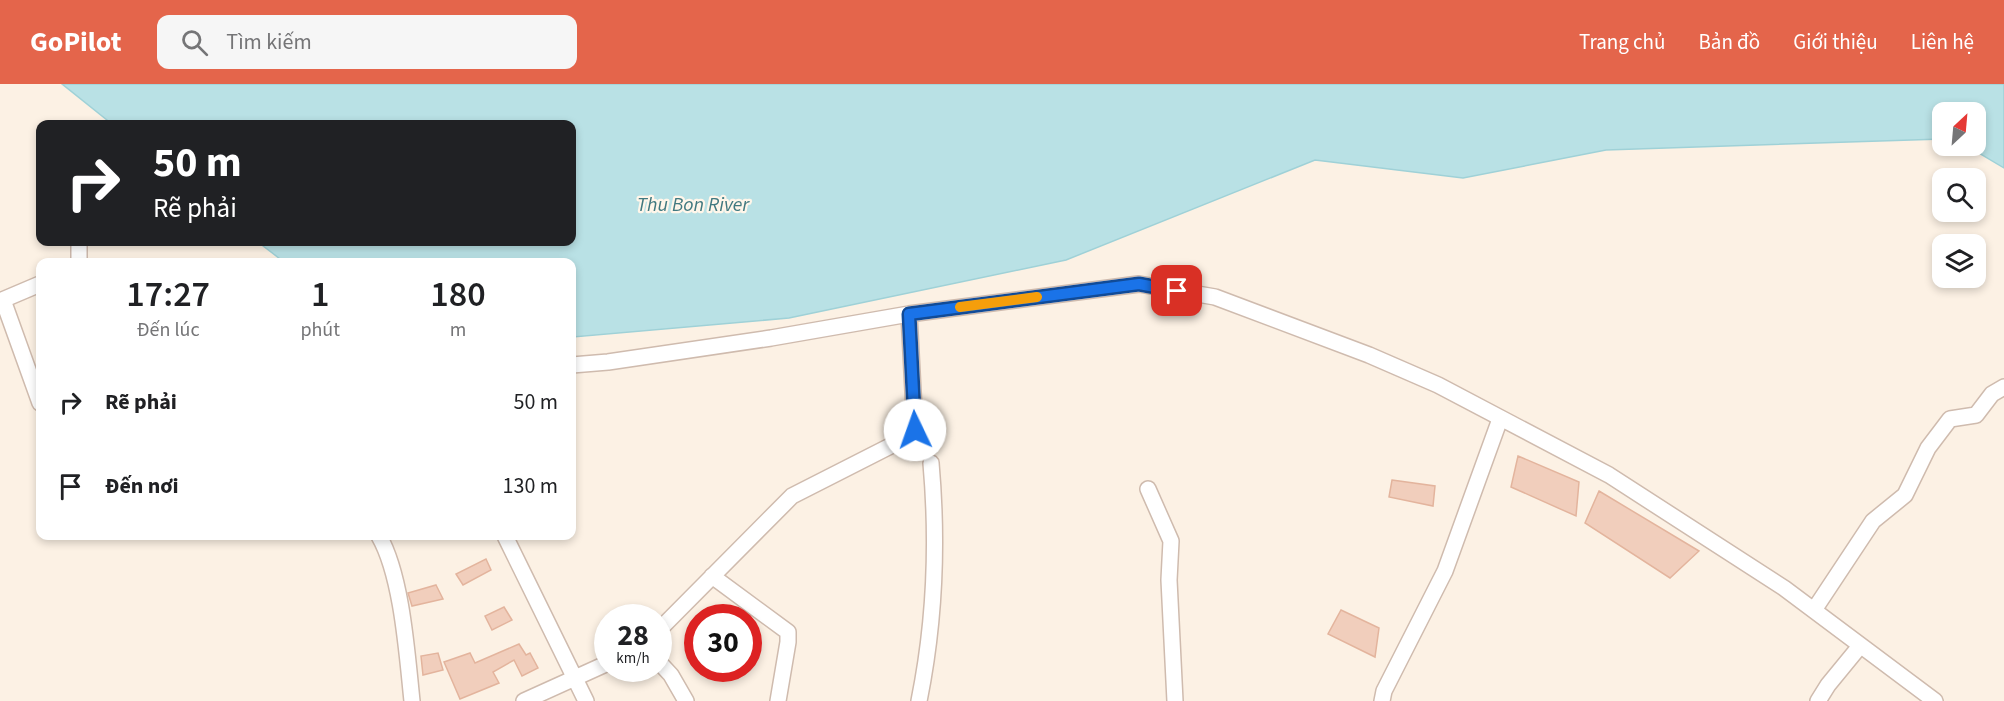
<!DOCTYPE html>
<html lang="vi">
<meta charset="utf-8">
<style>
:root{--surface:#fff;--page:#f6f6f6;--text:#202124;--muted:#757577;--accent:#e4654b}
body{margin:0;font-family:"Source Sans 3",sans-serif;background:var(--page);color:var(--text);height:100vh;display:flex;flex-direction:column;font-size:22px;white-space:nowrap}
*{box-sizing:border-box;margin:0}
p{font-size:20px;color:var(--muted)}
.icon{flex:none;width:33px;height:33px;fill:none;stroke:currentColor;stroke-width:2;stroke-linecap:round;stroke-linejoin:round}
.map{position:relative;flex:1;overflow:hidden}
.details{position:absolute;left:36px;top:174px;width:540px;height:282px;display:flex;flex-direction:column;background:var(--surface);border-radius:12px;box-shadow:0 3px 9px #0003}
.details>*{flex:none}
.hud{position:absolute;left:36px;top:36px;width:540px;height:126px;border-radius:12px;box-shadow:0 3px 9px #0003;background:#202124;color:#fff;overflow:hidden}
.needle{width:39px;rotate:26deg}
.controls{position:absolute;left:1932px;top:18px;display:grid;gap:12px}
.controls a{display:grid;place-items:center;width:54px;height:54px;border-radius:12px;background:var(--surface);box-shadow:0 3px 9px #0003;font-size:30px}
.speed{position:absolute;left:594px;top:520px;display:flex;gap:12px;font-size:30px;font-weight:700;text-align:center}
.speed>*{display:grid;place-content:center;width:78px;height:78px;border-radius:50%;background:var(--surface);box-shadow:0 3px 9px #0003;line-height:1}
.speed small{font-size:15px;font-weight:400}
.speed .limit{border:9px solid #d22;background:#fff;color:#111}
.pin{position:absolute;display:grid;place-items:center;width:51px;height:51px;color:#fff;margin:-26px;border-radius:12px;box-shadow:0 3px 9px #0006}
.me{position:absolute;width:66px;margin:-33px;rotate:357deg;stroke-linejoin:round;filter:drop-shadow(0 0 4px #0008)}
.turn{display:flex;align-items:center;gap:21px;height:126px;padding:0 18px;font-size:27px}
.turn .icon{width:78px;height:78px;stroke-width:2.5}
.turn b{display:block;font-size:42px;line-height:51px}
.eta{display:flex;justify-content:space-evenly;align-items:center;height:102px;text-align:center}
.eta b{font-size:36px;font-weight:600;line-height:42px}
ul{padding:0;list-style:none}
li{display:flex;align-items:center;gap:18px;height:84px;padding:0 18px}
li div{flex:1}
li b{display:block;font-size:22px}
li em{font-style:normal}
header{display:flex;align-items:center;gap:36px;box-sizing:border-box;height:84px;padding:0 30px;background:var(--accent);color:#fff}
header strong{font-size:28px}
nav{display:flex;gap:33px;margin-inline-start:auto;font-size:21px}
.search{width:420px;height:54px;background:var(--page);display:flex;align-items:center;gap:15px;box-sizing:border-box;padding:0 21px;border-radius:12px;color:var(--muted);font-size:22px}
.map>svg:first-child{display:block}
.water{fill:#b9e1e5;stroke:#9fd1d7;stroke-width:1.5}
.building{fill:#f1cebc;stroke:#e3b49d;stroke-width:1.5}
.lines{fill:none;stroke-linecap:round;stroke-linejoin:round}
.street-casing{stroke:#cfbbae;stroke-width:18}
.street{stroke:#fff;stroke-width:15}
.route-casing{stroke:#114b97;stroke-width:15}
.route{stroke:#1a73e8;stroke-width:10}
.slow{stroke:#f59e0b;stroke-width:10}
.labels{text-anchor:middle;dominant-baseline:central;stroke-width:4.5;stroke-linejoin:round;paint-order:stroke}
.water-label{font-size:20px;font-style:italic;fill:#417980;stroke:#fff6ea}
</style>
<header>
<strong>GoPilot</strong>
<div class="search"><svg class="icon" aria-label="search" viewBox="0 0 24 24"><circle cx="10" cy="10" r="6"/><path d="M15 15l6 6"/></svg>Tìm kiếm</div>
<nav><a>Trang chủ</a><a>Bản đồ</a><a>Giới thiệu</a><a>Liên hệ</a></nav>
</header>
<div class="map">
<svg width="2004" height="617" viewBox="0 0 2004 617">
<rect width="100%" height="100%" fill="#fcf1e4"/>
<path class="water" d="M 62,0 L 2004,0 L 2004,84 L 1967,62 L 1976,62 L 1976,28 L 1942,28 L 1942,55 L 1606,66 L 1463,94 L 1315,76 L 1066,176 L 789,234 L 573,253 L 572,178 L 284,178 L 258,158 L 572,158 L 572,40 L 112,40 Z"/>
<path class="building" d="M 1518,372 L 1579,398 L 1576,432 L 1511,403 Z
M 1392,396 L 1435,402 L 1433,422 L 1389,413 Z
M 1599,407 L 1699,467 L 1670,494 L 1585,439 Z
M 486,475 L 491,486 L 463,501 L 456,490 Z
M 436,501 L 443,515 L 412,522 L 408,509 Z
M 504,523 L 512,536 L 492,546 L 485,532 Z
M 1341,526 L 1379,544 L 1375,573 L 1328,550 Z
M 519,560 L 526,571 L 530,569 L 538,584 L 522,592 L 514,576 L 493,588 L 499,599 L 460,615 L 444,578 L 470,569 L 475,579 Z
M 438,569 L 443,586 L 423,591 L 421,572 Z"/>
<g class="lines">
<g class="street-casing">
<path id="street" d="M 79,178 L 79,158
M 3,216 L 40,319
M 0,217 L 40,200
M 572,281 L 608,278 L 771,254 L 909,230 L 1139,200 L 1215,213 L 1369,271 L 1438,301 L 1609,391 L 1784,504 L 1935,617
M 1148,405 L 1171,457 L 1169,496 L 1175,617
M 379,452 C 402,492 407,570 412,617
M 505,452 L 586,617
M 712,492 L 788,548 L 788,558 L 778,617
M 1814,526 L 1873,437 L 1905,411 L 1928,364 L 1950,335 L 1976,331 L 1992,310 L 2004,303
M 658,547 L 792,412 L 912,351 L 915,346 L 909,230
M 658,577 L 671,591 L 686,617
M 524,617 L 608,579
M 919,617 C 935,538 938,459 931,379
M 1382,617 L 1384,607 L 1445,487 L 1500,335
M 1818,617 L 1828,601 L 1860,562"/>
</g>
<use href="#street" class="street"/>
</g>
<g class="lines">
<g class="route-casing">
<path id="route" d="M 915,346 L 909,230 L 1139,200 L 1177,207"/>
</g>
<use href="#route" class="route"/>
<path class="slow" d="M 960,223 L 1037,213"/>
</g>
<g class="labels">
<g class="water-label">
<text x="693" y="121">Thu Bon River</text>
</g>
</g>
</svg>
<div class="controls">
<a><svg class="needle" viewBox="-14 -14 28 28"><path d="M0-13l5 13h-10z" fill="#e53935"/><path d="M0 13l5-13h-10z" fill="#757577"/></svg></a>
<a><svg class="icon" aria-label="search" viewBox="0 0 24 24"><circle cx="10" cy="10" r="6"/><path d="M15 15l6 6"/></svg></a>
<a><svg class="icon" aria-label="layers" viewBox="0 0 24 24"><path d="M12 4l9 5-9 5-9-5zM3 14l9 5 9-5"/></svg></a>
</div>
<div class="speed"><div>28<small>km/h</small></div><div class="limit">30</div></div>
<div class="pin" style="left:1177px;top:207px;background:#d93025"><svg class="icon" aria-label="arrive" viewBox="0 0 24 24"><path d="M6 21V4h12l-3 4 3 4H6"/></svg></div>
<svg class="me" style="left:915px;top:346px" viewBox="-20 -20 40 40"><circle r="19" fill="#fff"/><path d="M0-13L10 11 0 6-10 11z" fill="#1a73e8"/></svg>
<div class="hud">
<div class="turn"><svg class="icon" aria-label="right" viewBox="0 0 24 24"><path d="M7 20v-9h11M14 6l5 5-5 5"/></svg><div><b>50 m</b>Rẽ phải</div></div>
</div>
<section class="details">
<div class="eta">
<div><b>17:27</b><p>Đến lúc</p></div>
<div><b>1</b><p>phút</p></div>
<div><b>180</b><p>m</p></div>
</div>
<ul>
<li><svg class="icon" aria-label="right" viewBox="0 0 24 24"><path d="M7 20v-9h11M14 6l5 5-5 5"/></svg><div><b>Rẽ phải</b></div><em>50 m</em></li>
<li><svg class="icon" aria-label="arrive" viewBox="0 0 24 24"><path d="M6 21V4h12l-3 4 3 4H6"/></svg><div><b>Đến nơi</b></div><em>130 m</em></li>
</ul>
</section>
</div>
